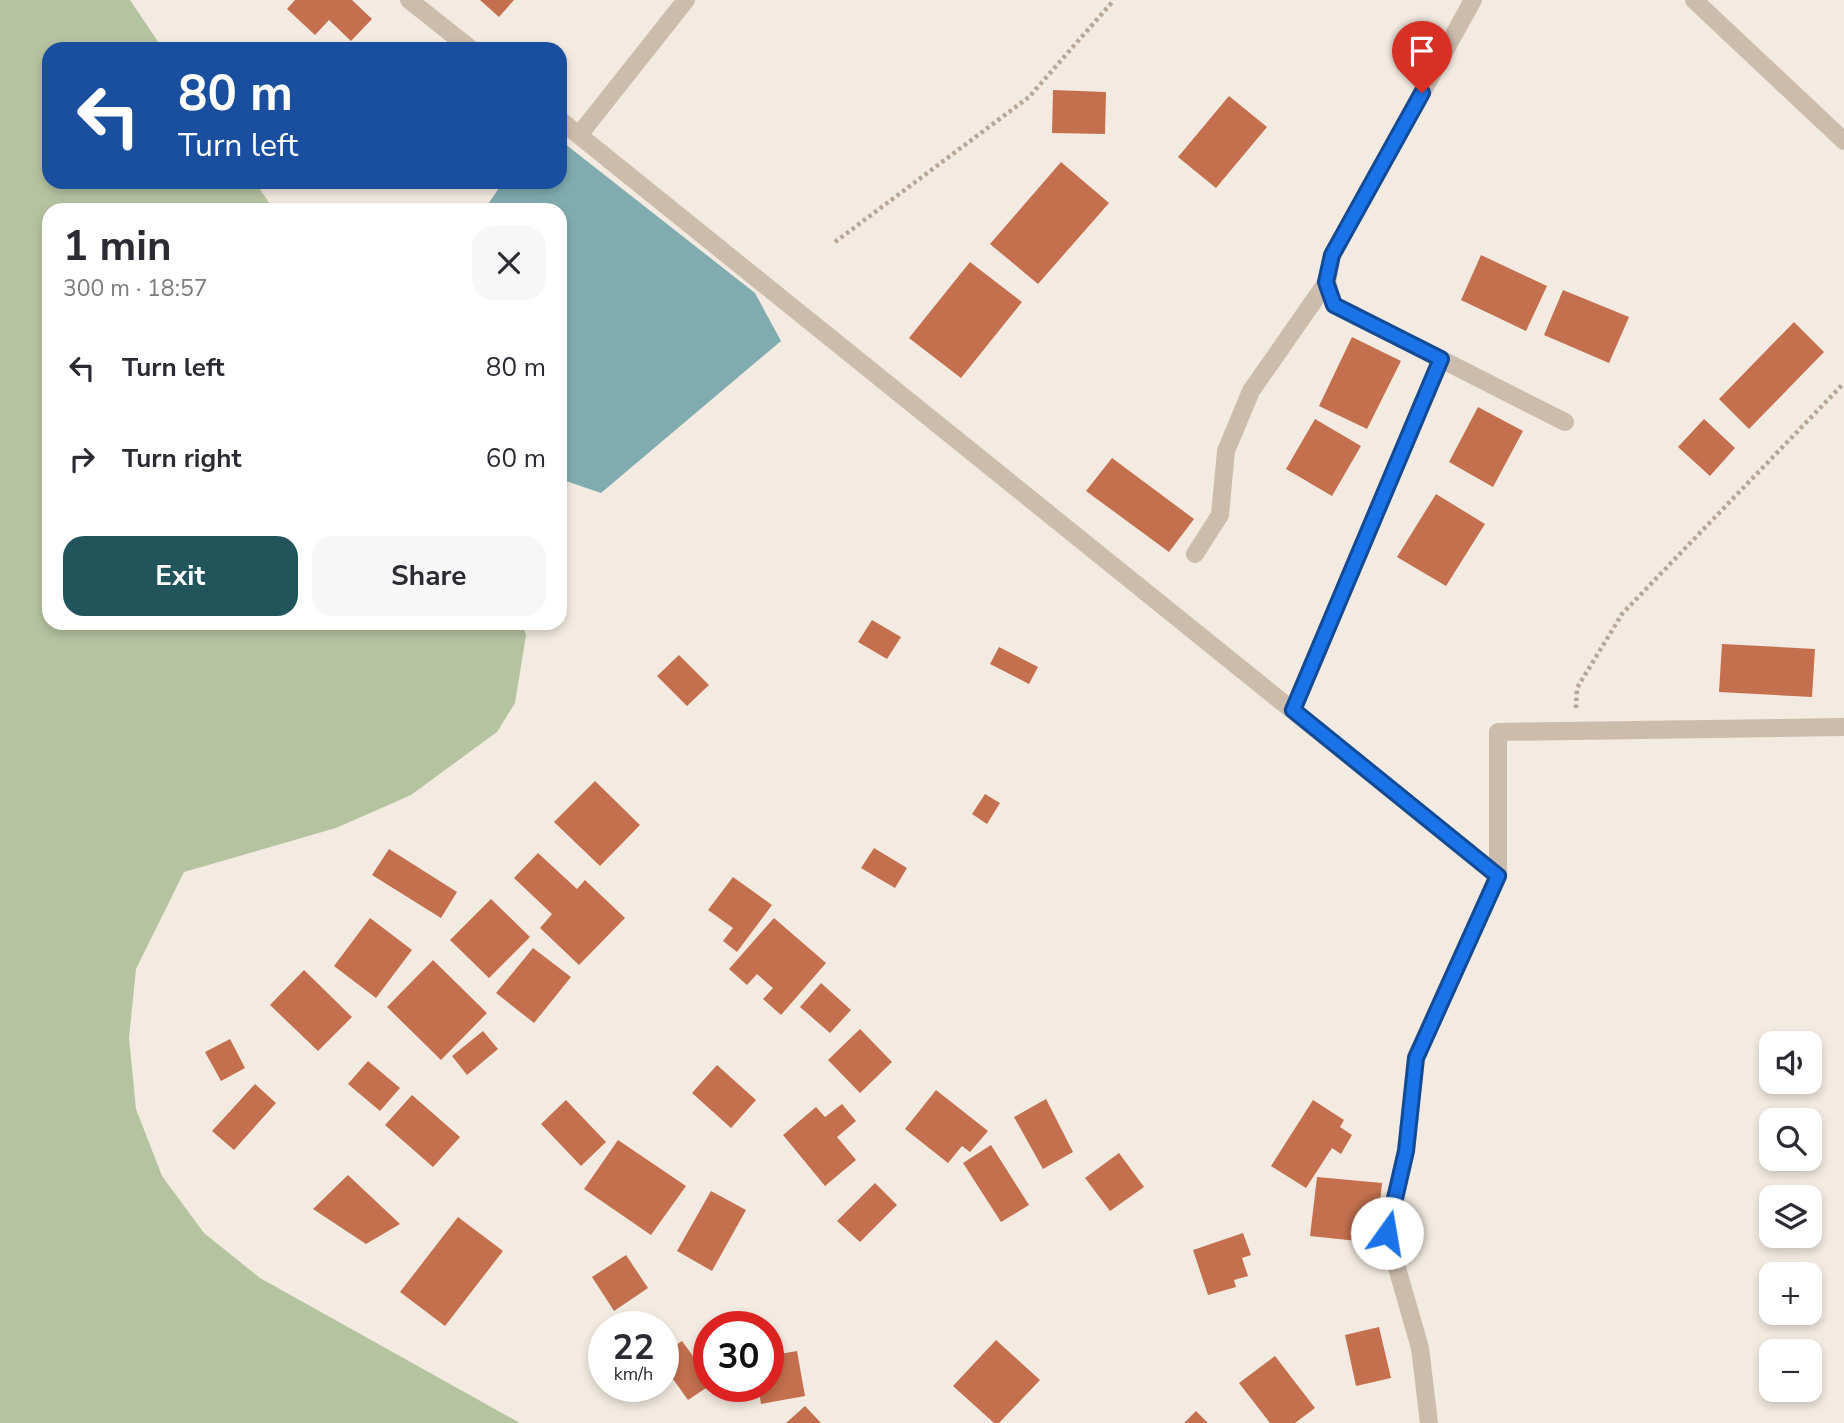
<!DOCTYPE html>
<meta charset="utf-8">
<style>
:root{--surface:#fff;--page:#f7f7f7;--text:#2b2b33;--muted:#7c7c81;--accent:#21555b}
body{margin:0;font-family:"Nunito Sans",sans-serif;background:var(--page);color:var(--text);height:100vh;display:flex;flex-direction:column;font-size:26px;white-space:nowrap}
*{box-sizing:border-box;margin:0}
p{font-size:23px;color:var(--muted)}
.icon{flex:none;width:38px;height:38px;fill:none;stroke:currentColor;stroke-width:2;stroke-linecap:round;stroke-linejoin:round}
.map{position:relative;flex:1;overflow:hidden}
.side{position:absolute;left:42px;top:203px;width:525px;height:427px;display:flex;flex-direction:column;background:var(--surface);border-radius:21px;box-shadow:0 4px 10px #0003}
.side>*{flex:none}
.hud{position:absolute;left:42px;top:42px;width:525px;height:147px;border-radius:21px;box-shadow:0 4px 10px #0003;background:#1a4fa0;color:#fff;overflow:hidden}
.buttons{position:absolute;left:1759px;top:1031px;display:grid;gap:14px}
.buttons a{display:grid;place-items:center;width:63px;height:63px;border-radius:14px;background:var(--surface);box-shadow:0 4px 10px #0003;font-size:35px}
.speed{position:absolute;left:588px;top:1311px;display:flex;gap:14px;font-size:35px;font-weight:700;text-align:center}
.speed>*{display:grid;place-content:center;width:91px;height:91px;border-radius:50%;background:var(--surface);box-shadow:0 4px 10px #0003;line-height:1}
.speed small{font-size:18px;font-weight:400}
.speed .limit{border:10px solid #d22;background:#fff;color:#111}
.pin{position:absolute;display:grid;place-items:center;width:60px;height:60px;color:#fff;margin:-72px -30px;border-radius:50% 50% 50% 0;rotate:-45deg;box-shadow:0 0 7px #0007}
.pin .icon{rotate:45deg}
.me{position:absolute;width:77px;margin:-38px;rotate:13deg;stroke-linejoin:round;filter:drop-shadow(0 0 5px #0008)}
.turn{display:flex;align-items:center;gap:24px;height:147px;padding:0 21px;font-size:32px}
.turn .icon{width:91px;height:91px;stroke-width:2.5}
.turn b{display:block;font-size:49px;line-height:60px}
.round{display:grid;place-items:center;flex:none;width:74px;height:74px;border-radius:21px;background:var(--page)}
.overview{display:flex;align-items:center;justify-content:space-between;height:119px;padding:0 21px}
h1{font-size:42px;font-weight:700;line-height:52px}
.cta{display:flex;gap:14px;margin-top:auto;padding:14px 21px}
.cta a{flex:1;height:80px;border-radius:21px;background:var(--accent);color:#fff;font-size:28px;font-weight:700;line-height:80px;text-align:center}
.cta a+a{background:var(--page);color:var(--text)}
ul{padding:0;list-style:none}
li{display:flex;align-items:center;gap:21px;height:91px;padding:0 21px}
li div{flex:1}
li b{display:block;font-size:26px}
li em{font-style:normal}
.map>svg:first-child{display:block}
.green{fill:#b6c3a1}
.water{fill:#80acb0}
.building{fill:#c4704e}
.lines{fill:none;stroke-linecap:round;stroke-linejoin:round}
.path{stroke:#b8a697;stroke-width:4.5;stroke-dasharray:3.5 3.5;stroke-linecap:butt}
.service{stroke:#ccbcac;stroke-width:18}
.minor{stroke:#ccbcac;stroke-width:18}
.route-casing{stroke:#114b97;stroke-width:18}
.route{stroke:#1a73e8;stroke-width:12}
</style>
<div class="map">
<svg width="1844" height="1423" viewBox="0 0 1844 1423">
<rect width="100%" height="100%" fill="#f3ebe1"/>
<path class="green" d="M 0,0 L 130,0 L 163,49 L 49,49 L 49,182 L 255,182 L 274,210 L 49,210 L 49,623 L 522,623 L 526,635 L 515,703 L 497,732 L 411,795 L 336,828 L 184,872 L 136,969 L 129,1038 L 136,1109 L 162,1176 L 204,1233 L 260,1278 L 520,1423 L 0,1423 Z"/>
<path class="water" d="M 560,140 L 755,293 L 781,341 L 601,493 L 560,479 L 560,210 L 484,210 L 503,182 L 560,182 Z"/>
<path class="building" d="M 295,0 L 352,0 L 372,19 L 351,41 L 329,20 L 315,35 L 287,9 Z
M 480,0 L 514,0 L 499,17 Z
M 1053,90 L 1106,92 L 1105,134 L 1052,133 Z
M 1229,96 L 1267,127 L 1216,188 L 1178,157 Z
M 1061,162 L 1109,203 L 1038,284 L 990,244 Z
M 1481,255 L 1547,286 L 1526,331 L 1461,300 Z
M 970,262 L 1022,302 L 961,378 L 909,338 Z
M 1563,290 L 1629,317 L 1609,363 L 1544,335 Z
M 1794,322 L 1824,352 L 1749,429 L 1719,399 Z
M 1352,337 L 1401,361 L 1367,429 L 1319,406 Z
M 1478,407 L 1523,431 L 1493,487 L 1449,462 Z
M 1315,419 L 1361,446 L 1332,496 L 1286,469 Z
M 1704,419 L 1735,448 L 1710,476 L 1678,447 Z
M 1112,458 L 1194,519 L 1169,552 L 1086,491 Z
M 1436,494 L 1485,524 L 1446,586 L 1397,557 Z
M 872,620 L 901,637 L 887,659 L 858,642 Z
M 1722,644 L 1815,649 L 1812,697 L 1719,692 Z
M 999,647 L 1038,667 L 1029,684 L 990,664 Z
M 679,655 L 709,685 L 687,706 L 657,676 Z
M 595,781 L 640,825 L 600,866 L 554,822 Z
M 985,794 L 1000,803 L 987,824 L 972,814 Z
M 874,848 L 907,868 L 895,888 L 861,868 Z
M 389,849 L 457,892 L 441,918 L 372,875 Z
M 538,853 L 577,889 L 585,880 L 625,918 L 579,965 L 540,928 L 552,914 L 514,878 Z
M 733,877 L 772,905 L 737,952 L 723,941 L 733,928 L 708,910 Z
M 491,899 L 530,937 L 489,978 L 450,940 Z
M 370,918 L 412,950 L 376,998 L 334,966 Z
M 774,918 L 826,963 L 781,1015 L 763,999 L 773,988 L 757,974 L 747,985 L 729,969 Z
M 533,948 L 571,977 L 534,1023 L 496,993 Z
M 433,960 L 487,1013 L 441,1060 L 387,1007 Z
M 304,970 L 352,1017 L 318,1051 L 270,1005 Z
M 821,983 L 851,1010 L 830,1033 L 800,1007 Z
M 860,1029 L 892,1062 L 860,1093 L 828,1060 Z
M 483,1031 L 498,1049 L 467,1075 L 452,1056 Z
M 230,1039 L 245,1068 L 221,1081 L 205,1052 Z
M 368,1061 L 400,1088 L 380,1111 L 348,1084 Z
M 717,1065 L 756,1100 L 731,1128 L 692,1093 Z
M 255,1084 L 276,1103 L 234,1150 L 212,1131 Z
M 936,1090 L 988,1131 L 970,1152 L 962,1146 L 948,1163 L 905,1129 Z
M 412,1095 L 460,1137 L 433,1167 L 385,1125 Z
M 1046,1099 L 1073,1152 L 1043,1169 L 1014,1117 Z
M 566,1100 L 606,1142 L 581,1166 L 541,1124 Z
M 1313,1100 L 1344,1120 L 1340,1127 L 1352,1135 L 1341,1154 L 1332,1148 L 1306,1188 L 1271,1166 Z
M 842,1104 L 856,1121 L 837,1137 L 856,1160 L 825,1186 L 783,1135 L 816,1107 L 825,1117 Z
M 618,1140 L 686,1186 L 651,1235 L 584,1189 Z
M 991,1145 L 1029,1205 L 1001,1222 L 963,1163 Z
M 1119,1153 L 1144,1187 L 1110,1211 L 1085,1178 Z
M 348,1175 L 400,1224 L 366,1244 L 313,1209 Z
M 1317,1177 L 1382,1183 L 1376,1243 L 1310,1236 Z
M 875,1183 L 897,1205 L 860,1242 L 837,1221 Z
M 711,1191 L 746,1210 L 712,1271 L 677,1251 Z
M 458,1217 L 503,1251 L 445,1326 L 400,1292 Z
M 1243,1233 L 1251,1255 L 1242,1258 L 1248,1276 L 1234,1280 L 1236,1287 L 1208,1295 L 1193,1250 Z
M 626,1255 L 648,1288 L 614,1311 L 592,1277 Z
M 1379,1327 L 1391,1378 L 1356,1386 L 1345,1335 Z
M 996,1340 L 1040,1380 L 999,1423 L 994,1423 L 953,1386 Z
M 682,1341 L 709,1378 L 709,1386 L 688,1400 L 663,1365 L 663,1354 Z
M 797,1351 L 805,1396 L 761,1404 L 758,1386 L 768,1386 L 768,1356 Z
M 1275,1356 L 1315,1408 L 1295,1423 L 1270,1423 L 1239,1383 Z
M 805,1406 L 821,1423 L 786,1423 Z
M 1196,1411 L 1208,1423 L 1184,1423 Z"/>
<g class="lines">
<path class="path" d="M 835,242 L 1029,97 L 1114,0
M 1576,708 L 1577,688 L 1622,614 L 1844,383"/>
<path class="service" d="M 1694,0 L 1844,141"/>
<path class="minor" d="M 409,0 L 471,49
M 1473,0 L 1332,255 L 1327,282 L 1334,305 L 1565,422
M 560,120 L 1498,876 L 1498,732 L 1844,727
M 579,135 L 686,0
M 1195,554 L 1220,515 L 1226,451 L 1251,391 L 1327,282
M 1293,710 L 1441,359
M 1429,1423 L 1420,1348 L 1387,1233 L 1406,1151 L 1416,1057 L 1498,876"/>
</g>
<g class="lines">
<g class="route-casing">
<path id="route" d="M 1387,1233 L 1406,1151 L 1416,1058 L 1498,876 L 1293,710 L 1441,359 L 1334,305 L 1326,282 L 1332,255 L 1422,93"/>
</g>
<use href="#route" class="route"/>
</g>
</svg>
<div class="buttons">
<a><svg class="icon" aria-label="sound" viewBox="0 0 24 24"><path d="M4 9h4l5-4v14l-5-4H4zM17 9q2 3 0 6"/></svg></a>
<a><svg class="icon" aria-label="search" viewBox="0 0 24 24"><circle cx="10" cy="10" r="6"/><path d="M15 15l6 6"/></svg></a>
<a><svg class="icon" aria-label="layers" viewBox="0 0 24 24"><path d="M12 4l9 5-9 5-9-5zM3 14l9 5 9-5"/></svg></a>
<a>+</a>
<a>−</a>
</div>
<div class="speed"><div>22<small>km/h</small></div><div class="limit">30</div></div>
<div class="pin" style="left:1422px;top:93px;background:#d93025"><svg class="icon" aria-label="arrive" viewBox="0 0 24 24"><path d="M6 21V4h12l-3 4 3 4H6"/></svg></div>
<svg class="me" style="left:1387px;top:1233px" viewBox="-20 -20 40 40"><circle r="19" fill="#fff"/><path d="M0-13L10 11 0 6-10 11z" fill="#1a73e8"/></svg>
<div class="hud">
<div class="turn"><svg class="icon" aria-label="left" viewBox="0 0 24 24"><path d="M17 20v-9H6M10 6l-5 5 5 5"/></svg><div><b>80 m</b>Turn left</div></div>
</div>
<section class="side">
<div class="overview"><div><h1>1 min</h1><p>300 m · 18:57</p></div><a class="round"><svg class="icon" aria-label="close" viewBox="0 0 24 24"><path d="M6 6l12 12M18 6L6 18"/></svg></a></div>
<ul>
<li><svg class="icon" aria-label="left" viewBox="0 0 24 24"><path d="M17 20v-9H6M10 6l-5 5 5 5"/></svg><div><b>Turn left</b></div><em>80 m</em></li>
<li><svg class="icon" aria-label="right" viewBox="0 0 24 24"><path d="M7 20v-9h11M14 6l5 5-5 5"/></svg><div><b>Turn right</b></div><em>60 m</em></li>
</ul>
<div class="cta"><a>Exit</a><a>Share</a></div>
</section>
</div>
